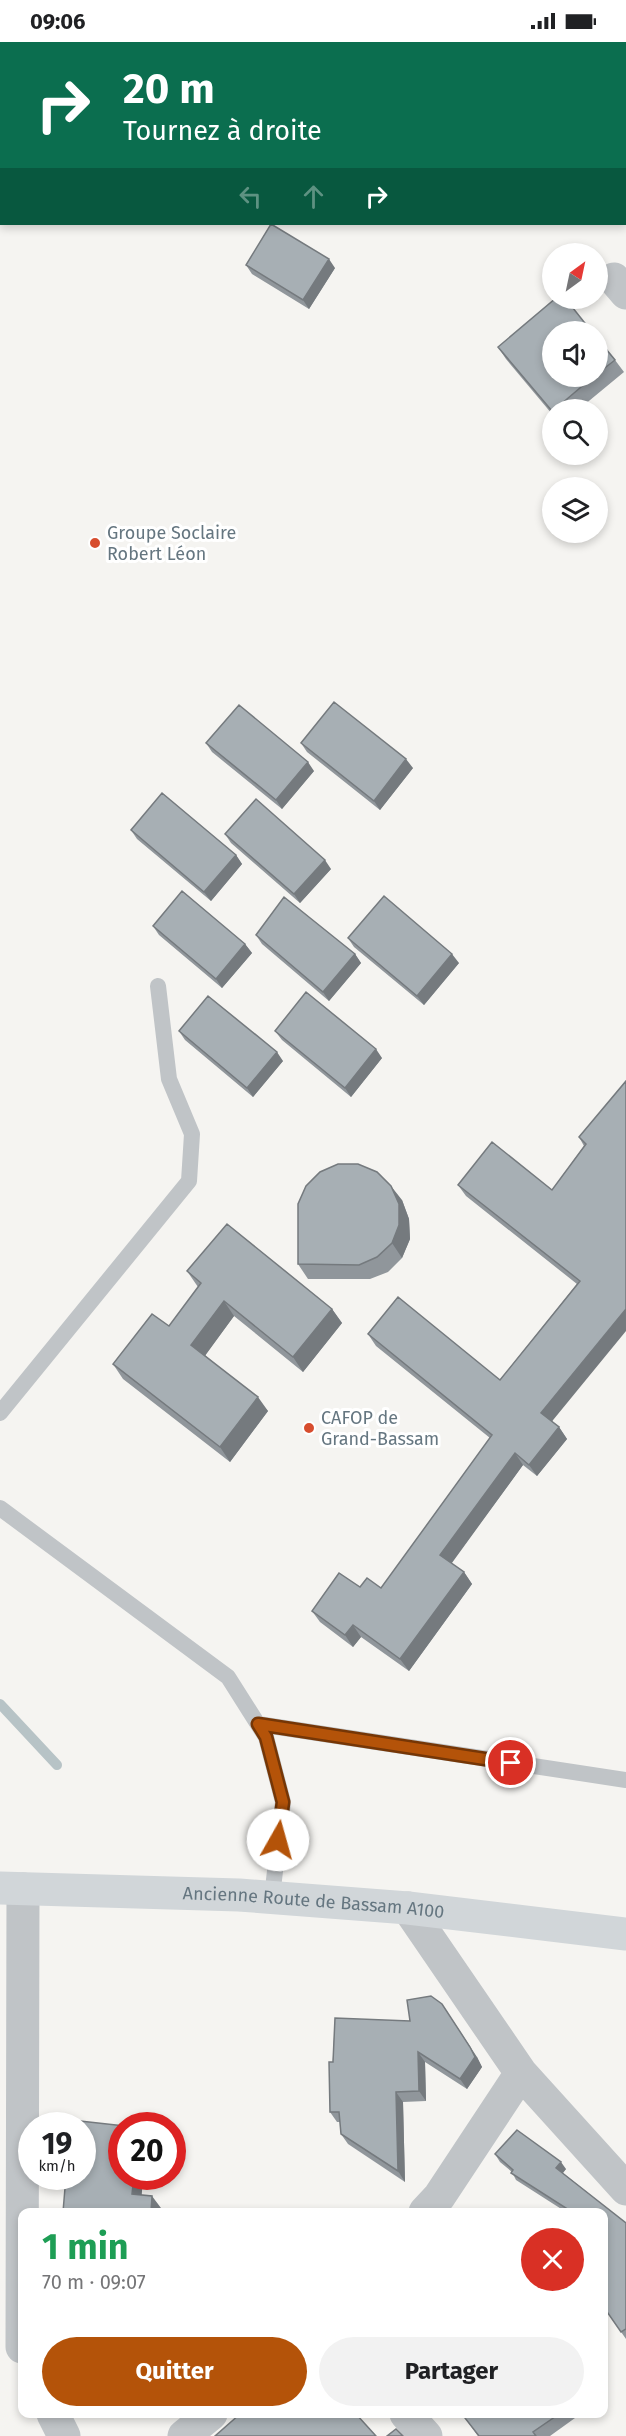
<!DOCTYPE html>
<html lang="fr">
<meta charset="utf-8">
<style>
:root{--surface:#fff;--page:#f2f2f2;--text:#202124;--muted:#757577;--accent:#b45309}
body{margin:0;font-family:"Fira Sans",sans-serif;background:var(--page);color:var(--text);height:100vh;display:flex;flex-direction:column;font-size:22px;white-space:nowrap}
*{box-sizing:border-box;margin:0}
p{font-size:20px;color:var(--muted)}
.icon{flex:none;width:33px;height:33px;fill:none;stroke:currentColor;stroke-width:2;stroke-linecap:round;stroke-linejoin:round}
.map{position:relative;flex:1;overflow:hidden}
.sheet{position:absolute;left:18px;top:2166px;width:590px;height:210px;display:flex;flex-direction:column;background:var(--surface);border-radius:12px;box-shadow:0 3px 9px #0003}
.sheet>*{flex:none}
.top-card{position:absolute;left:0px;top:0px;width:627px;height:183px;box-shadow:0 3px 9px #0003;background:#0b6e4f;color:#fff;overflow:hidden}
.needle{width:39px;rotate:33deg}
.controls{position:absolute;left:542px;top:201px;display:grid;gap:12px}
.controls a{display:grid;place-items:center;width:66px;height:66px;border-radius:50%;background:var(--surface);box-shadow:0 3px 9px #0003;font-size:30px}
.speed{position:absolute;left:18px;top:2070px;display:flex;gap:12px;font-size:30px;font-weight:700;text-align:center}
.speed>*{display:grid;place-content:center;width:78px;height:78px;border-radius:50%;background:var(--surface);box-shadow:0 3px 9px #0003;line-height:1}
.speed small{font-size:15px;font-weight:400}
.speed .limit{border:9px solid #d22;background:#fff;color:#111}
.pin{position:absolute;display:grid;place-items:center;width:51px;height:51px;color:#fff;margin:-26px;border:3px solid #fff;border-radius:50%;box-shadow:0 2px 6px #0007}
.me{position:absolute;width:66px;margin:-33px;rotate:7deg;stroke-linejoin:round;filter:drop-shadow(0 0 4px #0008)}
.turn{display:flex;align-items:center;gap:21px;height:126px;padding:0 24px;font-size:27px}
.turn .icon{width:78px;height:78px;stroke-width:2.5}
.turn b{display:block;font-size:42px;line-height:51px}
.lanes{display:flex;align-items:center;height:57px;padding:0 24px;background:#0003;justify-content:center;gap:30px;direction:ltr}
.lanes .off{opacity:.35}
.round{display:grid;place-items:center;flex:none;width:63px;height:63px;border-radius:32px;background:var(--page)}
.headline{display:flex;align-items:center;justify-content:space-between;height:102px;padding:0 24px}
h1{font-size:36px;font-weight:700;line-height:45px;color:#1e9e55}
.primary-button{display:flex;gap:12px;margin-top:auto;padding:12px 24px}
.primary-button a{flex:1;height:69px;border-radius:36px;background:var(--accent);color:#fff;font-size:24px;font-weight:700;line-height:69px;text-align:center}
.primary-button a+a{background:var(--page);color:var(--text)}
.status{display:flex;justify-content:space-between;align-items:center;height:42px;padding:0 30px;background:var(--surface);direction:ltr}
.status svg{height:16px;fill:currentColor}
.map>svg:first-child{display:block}
.lines{fill:none;stroke-linecap:round;stroke-linejoin:round}
.stream{stroke:#b7c3c6;stroke-width:10}
.service{stroke:#c0c4c7;stroke-width:16}
.minor{stroke:#c0c4c7;stroke-width:33}
.secondary{stroke:#d1d6d9;stroke-width:33}
.wall{fill:#90969b}
.shaded-wall{fill:#757a7e}
.building{fill:#a7afb4;stroke:#757a7e;stroke-width:1.5}
.route-casing{stroke:#753606;stroke-width:15}
.route{stroke:#b45309;stroke-width:10}
.poi-dot{fill:#d74d2e;stroke:#fff;stroke-width:2}
.labels{text-anchor:middle;dominant-baseline:central;stroke-width:6;stroke-linejoin:round;paint-order:stroke}
.poi-label{font-size:18px;fill:#657680;stroke:#fff;text-anchor:start}
.street-label{font-size:18px;fill:#657680;stroke:#fff}
</style>
<div class="status"><b>09:06</b><svg viewBox="0 0 49 12"><path d="M0 12V9h3v3zM5 12V6h3v6zM10 12V3h3v9zM15 12V0h3v12zM26 1h20v11H26zM47 4h2v5h-2z"/></svg></div>
<div class="map">
<svg width="626" height="2394" viewBox="0 0 626 2394">
<rect width="100%" height="100%" fill="#f5f4f1"/>
<g class="lines">
<path class="stream" d="M 0,1662 L 57,1723"/>
<path class="service" d="M 0,1371 L 189,1139 L 192,1092 L 169,1037 L 158,944
M 0,1466 L 228,1635 L 266,1695 L 283,1760 L 272,1855
M 258,1682 L 626,1738"/>
<path class="minor" d="M 614,237 L 626,251
M 408,1866 L 521,2031 L 626,2147
M 425,2170 L 439,2155 L 521,2031
M 22,2305 L 23,1847
M 53,2372 L 64,2394
M 406,2372 L 426,2394
M 184,2394 L 211,2372"/>
<path class="secondary" id="s1" d="M 0,1846 L 239,1853 L 408,1866 L 626,1892"/>
</g>
<path class="wall" d="M 246,223 L 335,226 L 309,267 L 252,232 Z
M 597,296 L 615,318 L 624,330 L 578,368 L 552,368 L 552,372 L 506,317 L 498,305 L 552,334 L 597,334 Z
M 206,701 L 314,729 L 282,767 L 212,710 Z
M 301,701 L 413,726 L 380,768 L 307,710 Z
M 131,788 L 236,813 L 242,822 L 211,859 L 137,797 Z
M 225,792 L 331,827 L 300,861 L 231,801 Z
M 153,884 L 245,902 L 252,911 L 222,946 L 159,893 Z
M 256,893 L 355,912 L 361,921 L 329,959 L 262,902 Z
M 348,896 L 459,921 L 424,963 L 354,905 Z
M 179,989 L 283,1019 L 253,1055 L 185,998 Z
M 275,989 L 382,1016 L 351,1055 L 282,998 Z
M 626,1039 L 552,1380 L 559,1385 L 567,1397 L 537,1434 L 523,1423 L 451,1521 L 464,1530 L 472,1542 L 409,1629 L 361,1595 L 353,1605 L 320,1580 L 312,1569 L 360,1545 L 381,1546 L 490,1396 L 376,1304 L 368,1292 L 500,1338 L 577,1242 L 466,1154 L 458,1143 L 552,1148 L 584,1104 L 579,1095 Z
M 402,1158 L 409,1177 L 410,1197 L 402,1216 L 388,1230 L 370,1237 L 308,1237 L 298,1222 Z
M 187,1229 L 332,1267 L 342,1281 L 303,1330 L 234,1274 L 205,1313 L 268,1369 L 230,1420 L 123,1337 L 113,1322 L 169,1284 L 198,1245 Z
M 335,1976 L 477,2015 L 482,2025 L 467,2047 L 425,2020 L 426,2059 L 403,2060 L 405,2140 L 348,2102 L 341,2092 L 340,2080 L 337,2080 L 330,2070 Z
M 495,2112 L 566,2127 L 563,2131 L 626,2181 L 626,2297 L 603,2264 L 603,2170 L 566,2170 L 516,2138 L 512,2130 L 500,2120 Z
M 472,2372 L 572,2372 L 575,2376 L 550,2394 L 478,2394 L 465,2376 Z"/>
<path class="shaded-wall" d="M 329,217 L 335,226 L 309,267 L 303,258 Z
M 406,717 L 413,726 L 380,768 L 374,759 Z
M 308,720 L 314,729 L 282,767 L 276,758 Z
M 236,813 L 242,822 L 211,859 L 204,850 Z
M 325,818 L 331,827 L 300,861 L 294,852 Z
M 245,902 L 252,911 L 222,946 L 216,937 Z
M 355,912 L 361,921 L 329,959 L 323,950 Z
M 452,912 L 459,921 L 424,963 L 417,954 Z
M 376,1007 L 382,1016 L 351,1055 L 345,1046 Z
M 277,1010 L 283,1019 L 253,1055 L 247,1046 Z
M 391,1144 L 402,1158 L 409,1177 L 410,1197 L 402,1216 L 392,1201 Z
M 224,1259 L 234,1274 L 202,1318 L 191,1303 Z
M 332,1267 L 342,1281 L 303,1330 L 293,1315 Z
M 626,1267 L 626,1289 L 549,1383 L 541,1371 Z
M 258,1355 L 268,1369 L 230,1420 L 220,1405 Z
M 559,1385 L 567,1397 L 537,1434 L 529,1423 Z
M 515,1411 L 523,1423 L 449,1525 L 440,1513 Z
M 464,1530 L 472,1542 L 409,1629 L 400,1617 Z
M 353,1583 L 361,1595 L 353,1605 L 345,1593 Z
M 442,1962 L 477,2015 L 482,2025 L 467,2047 L 460,2037 Z
M 418,2010 L 425,2020 L 426,2059 L 419,2049 Z
M 396,2050 L 403,2060 L 405,2140 L 398,2129 Z
M 561,2120 L 566,2127 L 561,2133 L 556,2126 Z
M 134,2134 L 143,2134 L 141,2164 L 132,2152 Z
M 152,2154 L 161,2166 L 160,2170 L 151,2170 Z"/>
<path class="building" d="M 271,182 L 329,217 L 303,258 L 246,223 Z
M 556,256 L 565,256 L 592,290 L 552,290 L 552,334 L 594,334 L 554,368 L 552,368 L 552,369 L 498,305 Z
M 597,296 L 615,318 L 597,332 Z
M 334,660 L 406,717 L 374,759 L 301,701 Z
M 239,663 L 308,720 L 276,758 L 206,701 Z
M 162,751 L 236,813 L 204,850 L 131,788 Z
M 256,757 L 325,818 L 294,852 L 225,792 Z
M 182,849 L 245,902 L 216,937 L 153,884 Z
M 384,854 L 452,912 L 417,954 L 348,896 Z
M 284,855 L 355,912 L 323,950 L 256,893 Z
M 306,950 L 376,1007 L 345,1046 L 275,989 Z
M 208,954 L 277,1010 L 247,1046 L 179,989 Z
M 626,1039 L 626,1267 L 541,1371 L 559,1385 L 529,1423 L 515,1411 L 440,1513 L 464,1530 L 400,1617 L 353,1583 L 345,1593 L 312,1569 L 339,1531 L 360,1545 L 367,1536 L 381,1546 L 492,1393 L 368,1292 L 398,1255 L 500,1338 L 580,1239 L 458,1143 L 492,1100 L 552,1148 L 586,1102 L 579,1095 Z
M 338,1122 L 358,1122 L 377,1130 L 391,1144 L 399,1162 L 399,1183 L 392,1201 L 377,1215 L 359,1223 L 298,1222 L 298,1162 L 306,1144 L 320,1130 Z
M 227,1182 L 332,1267 L 293,1315 L 224,1259 L 191,1303 L 258,1355 L 220,1405 L 113,1322 L 152,1272 L 169,1284 L 201,1241 L 187,1229 Z
M 431,1954 L 442,1962 L 470,2005 L 475,2015 L 460,2037 L 418,2010 L 419,2049 L 396,2050 L 398,2129 L 341,2092 L 339,2070 L 330,2070 L 329,2020 L 333,2020 L 335,1976 L 410,1979 L 407,1958 Z
M 71,2078 L 125,2084 L 122,2084 L 122,2134 L 134,2134 L 132,2152 L 152,2154 L 151,2170 L 63,2170 L 66,2134 L 82,2134 L 82,2084 L 71,2084 Z
M 517,2088 L 561,2120 L 556,2126 L 626,2181 L 626,2287 L 621,2290 L 603,2264 L 603,2170 L 572,2170 L 511,2131 L 513,2128 L 495,2112 Z
M 240,2372 L 356,2372 L 376,2394 L 215,2394 Z
M 472,2372 L 559,2372 L 533,2390 L 536,2394 L 479,2394 L 465,2376 Z
M 396,2387 L 403,2394 L 387,2394 Z"/>
<g class="lines">
<g class="route-casing">
<path id="route" d="M 278,1798 L 283,1760 L 266,1695 L 258,1682 L 511,1721"/>
</g>
<use href="#route" class="route"/>
</g>
<g class="poi-dot">
<circle cx="95" cy="501" r="6"/>
<circle cx="309" cy="1386" r="6"/>
</g>
<g class="labels">
<g class="poi-label">
<text x="107" y="491">Groupe Soclaire<tspan x="107" dy="21">Robert Léon</tspan></text>
<text x="321" y="1376">CAFOP de<tspan x="321" dy="21">Grand-Bassam</tspan></text>
</g>
<g class="street-label">
<text stroke="none"><textPath href="#s1" startOffset="314">Ancienne Route de Bassam A100</textPath></text>
</g>
</g>
</svg>
<div class="controls">
<a><svg class="needle" viewBox="-14 -14 28 28"><path d="M0-13l5 13h-10z" fill="#e53935"/><path d="M0 13l5-13h-10z" fill="#757577"/></svg></a>
<a><svg class="icon" aria-label="sound" viewBox="0 0 24 24"><path d="M4 9h4l5-4v14l-5-4H4zM17 9q2 3 0 6"/></svg></a>
<a><svg class="icon" aria-label="search" viewBox="0 0 24 24"><circle cx="10" cy="10" r="6"/><path d="M15 15l6 6"/></svg></a>
<a><svg class="icon" aria-label="layers" viewBox="0 0 24 24"><path d="M12 4l9 5-9 5-9-5zM3 14l9 5 9-5"/></svg></a>
</div>
<div class="speed"><div>19<small>km/h</small></div><div class="limit">20</div></div>
<div class="pin" style="left:511px;top:1721px;background:#d93025"><svg class="icon" aria-label="arrive" viewBox="0 0 24 24"><path d="M6 21V4h12l-3 4 3 4H6"/></svg></div>
<svg class="me" style="left:278px;top:1798px" viewBox="-20 -20 40 40"><circle r="19" fill="#fff"/><path d="M0-13L10 11 0 6-10 11z" fill="#b45309"/></svg>
<div class="top-card">
<div class="turn"><svg class="icon" aria-label="right" viewBox="0 0 24 24"><path d="M7 20v-9h11M14 6l5 5-5 5"/></svg><div><b>20 m</b>Tournez à droite</div></div>
<div class="lanes"><svg class="icon off" aria-label="left" viewBox="0 0 24 24"><path d="M17 20v-9H6M10 6l-5 5 5 5"/></svg><svg class="icon off" aria-label="ahead" viewBox="0 0 24 24"><path d="M12 20V5M6 11l6-6 6 6"/></svg><svg class="icon" aria-label="right" viewBox="0 0 24 24"><path d="M7 20v-9h11M14 6l5 5-5 5"/></svg></div>
</div>
<section class="sheet">
<div class="headline"><div><h1>1 min</h1><p>70 m · 09:07</p></div><a class="round" style="background:#d93025;color:#fff"><svg class="icon" aria-label="close" viewBox="0 0 24 24"><path d="M6 6l12 12M18 6L6 18"/></svg></a></div>
<div class="primary-button"><a>Quitter</a><a>Partager</a></div>
</section>
</div>
